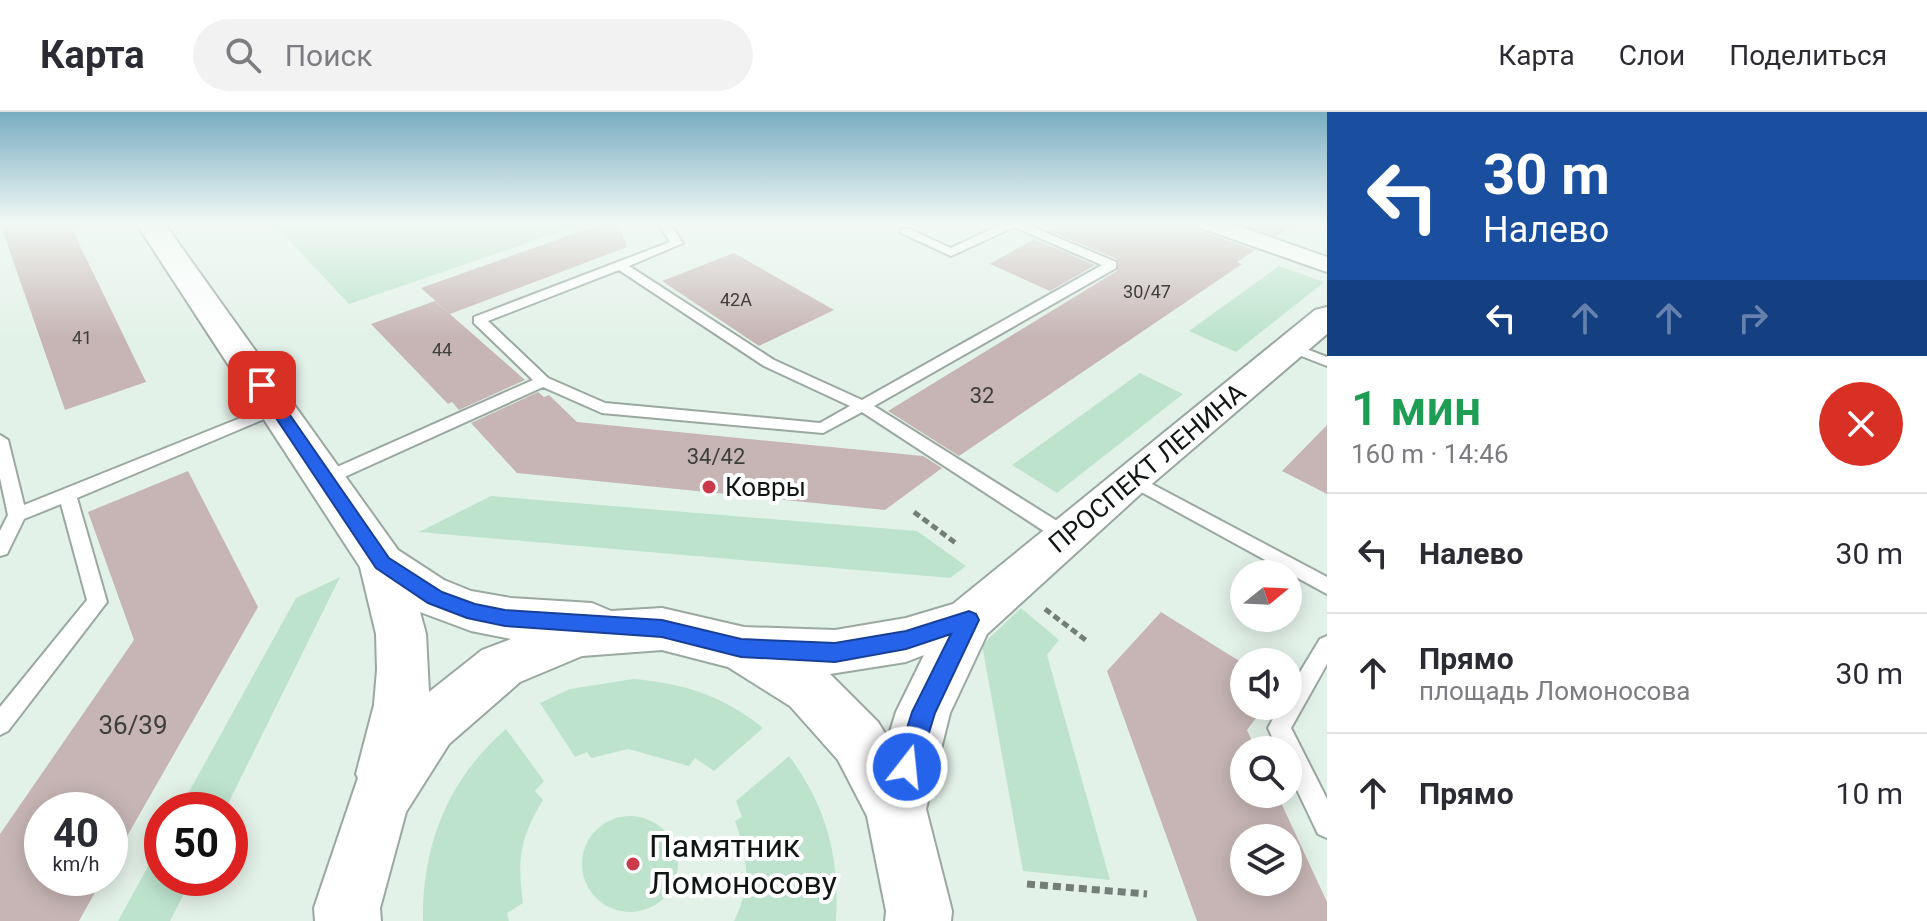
<!DOCTYPE html>
<html lang="ru">
<meta charset="utf-8">
<style>
:root{--surface:#fff;--page:#f2f2f3;--text:#2b2b33;--muted:#7c7c81;--line:#e1e1e2}
body{margin:0;font-family:Roboto,sans-serif;background:var(--page);color:var(--text);height:100vh;display:flex;flex-direction:column;font-size:30px;white-space:nowrap}
*{box-sizing:border-box;margin:0}
p{font-size:26px;color:var(--muted)}
.icon{flex:none;width:44px;height:44px;fill:none;stroke:currentColor;stroke-width:2;stroke-linecap:round;stroke-linejoin:round}
.map{position:relative;flex:1;overflow:hidden}
.details{display:flex;flex-direction:column;background:var(--surface);width:600px}
.details>*{flex:none}
.banner{background:#1a4fa0;color:#fff;overflow:hidden}
.needle{width:52px;rotate:72deg}
.controls{position:absolute;left:1230px;top:448px;display:grid;gap:16px}
.controls a{display:grid;place-items:center;width:72px;height:72px;border-radius:50%;background:var(--surface);box-shadow:0 4px 20px #0003;font-size:40px}
.speed{position:absolute;left:24px;top:680px;display:flex;gap:16px;font-size:40px;font-weight:700;text-align:center}
.speed>*{display:grid;place-content:center;width:104px;height:104px;border-radius:50%;background:var(--surface);box-shadow:0 4px 20px #0003;line-height:1}
.speed small{font-size:20px;font-weight:400}
.speed .limit{border:12px solid #d22;background:#fff;color:#111}
.pin{position:absolute;display:grid;place-items:center;width:68px;height:68px;color:#fff;margin:-34px;border-radius:16px;box-shadow:0 4px 12px #0006}
.me{position:absolute;width:88px;margin:-44px;rotate:16deg;stroke-linejoin:round;filter:drop-shadow(0 0 6px #0008)}
.turn{display:flex;align-items:center;gap:28px;height:168px;padding:0 24px;font-size:36px}
.turn .icon{width:104px;height:104px;stroke-width:2.5}
.turn b{display:block;font-size:56px;line-height:68px}
.lanes{display:flex;align-items:center;height:76px;padding:0 24px;background:#0003;justify-content:center;gap:40px;direction:ltr}
.lanes .off{opacity:.35}
.round{display:grid;place-items:center;flex:none;width:84px;height:84px;border-radius:42px;background:var(--page)}
.head{display:flex;align-items:center;justify-content:space-between;height:136px;padding:0 24px}
h1{font-size:48px;font-weight:600;line-height:60px;color:#1e9e55}
ul{padding:0;list-style:none}
li{display:flex;align-items:center;gap:24px;height:120px;padding:0 24px;border-top:2px solid var(--line)}
li div{flex:1}
li b{display:block;font-size:30px}
li em{font-style:normal}
header{display:flex;align-items:center;gap:48px;box-sizing:border-box;height:112px;padding:0 40px;background:var(--surface);border-bottom:2px solid var(--line)}
header strong{font-size:38px}
nav{display:flex;gap:44px;margin-inline-start:auto;font-size:28px}
.search{width:560px;height:72px;background:var(--page);display:flex;align-items:center;gap:20px;box-sizing:border-box;padding:0 28px;border-radius:44px;color:var(--muted);font-size:30px}
main{display:flex;flex:1;min-height:0}
.map>svg:first-child{display:block}
.green{fill:#bde3cd}
.building{fill:#c7b5b5;fill-rule:evenodd}
.lines{fill:none;stroke-linecap:round;stroke-linejoin:round}
.service-casing{stroke:#9aa8a0;stroke-width:4}
.minor-casing{stroke:#9aa8a0;stroke-width:4}
.secondary-casing{stroke:#9aa8a0;stroke-width:4}
.path-far1{stroke:#747e78;stroke-width:5;stroke-dasharray:7 4;stroke-linecap:butt}
.path{stroke:#747e78;stroke-width:7;stroke-dasharray:8 5;stroke-linecap:butt}
.service{fill:#fff;fill-rule:evenodd}
.minor{fill:#fff;fill-rule:evenodd}
.secondary{fill:#fff;fill-rule:evenodd}
.route{fill:#2563eb;stroke:#184099;stroke-width:2}
.poi-dot{fill:#cb3a4b;stroke:#fff;stroke-width:3}
.labels{text-anchor:middle;dominant-baseline:central;stroke-width:8;stroke-linejoin:round;paint-order:stroke}
.far-number-label{font-size:18px;fill:#3e3e3c}
.number-label{font-size:22px;fill:#3e3e3c}
.street-label{font-size:26px;fill:#101613;stroke:#fff}
.poi-label{font-size:26px;fill:#101613;stroke:#fff;text-anchor:start}
.near-number-label{font-size:26px;fill:#3e3e3c}
.near-poi-label{font-size:32px;fill:#101613;stroke:#fff;text-anchor:start}
</style>
<header>
<strong>Карта</strong>
<div class="search"><svg class="icon" aria-label="search" viewBox="0 0 24 24"><circle cx="10" cy="10" r="6"/><path d="M15 15l6 6"/></svg>Поиск</div>
<nav><a>Карта</a><a>Слои</a><a>Поделиться</a></nav>
</header>
<main>
<div class="map">
<svg width="1327" height="809" viewBox="0 0 1327 809">
<rect width="100%" height="100%" fill="#e3f2e9"/>
<path class="green" d="M 273,111 L 581,111 L 583,112 L 349,192 Z
M 1279,154 L 1324,170 L 1236,240 L 1189,219 Z
M 1140,261 L 1183,282 L 1057,381 L 1012,353 Z
M 491,384 L 917,419 L 966,454 L 950,466 L 419,420 Z
M 340,465 L 225,698 L 179,698 L 296,486 Z
M 1021,496 L 1059,528 L 1047,543 L 1110,768 L 1023,759 L 982,533 Z
M 633,567 C 683,571 724,584 763,616 L 714,659 L 695,646 L 689,654 L 628,637 L 591,646 L 587,640 L 575,645 L 540,591 L 570,577 Z
M 506,617 L 544,669 L 535,679 L 543,688 C 520,726 517,747 523,791 L 507,801 L 509,809 L 423,809 C 422,733 448,667 506,617 Z
M 789,644 C 827,695 840,746 836,809 L 734,809 C 752,772 748,747 735,709 L 742,705 L 736,689 Z
M582 752a48 48 0 1 1 96 0a48 48 0 1 1-96 0Z
M 162,729 L 162,766 L 192,766 L 170,809 L 118,809 Z"/>
<path class="building" d="M 0,111 L 69,111 L 146,270 L 65,298 Z
M 604,111 L 618,111 L 627,135 L 450,202 L 421,176 Z
M 1063,111 L 1195,111 L 1200,119 L 1255,138 L 1237,150 L 1242,152 L 959,344 L 888,299 L 1117,159 L 1117,147 L 1049,119 Z
M 1239,111 L 1296,111 L 1276,124 Z
M 1034,127 L 1095,153 L 1050,179 L 990,152 Z
M 734,141 L 834,198 L 759,234 L 662,169 Z
M 435,189 L 525,268 L 459,298 L 452,290 L 448,292 L 371,212 Z
M 538,280 L 544,285 L 549,283 L 577,310 L 923,344 L 942,356 L 885,398 L 517,361 L 471,311 Z
M 1327,313 L 1327,382 L 1282,359 Z
M 188,359 L 258,495 L 110,754 L 110,698 L 42,698 L 42,766 L 103,766 L 79,809 L 0,809 L 0,722 L 134,528 L 88,400 Z
M 1161,500 L 1244,552 L 1244,594 L 1265,594 L 1247,618 L 1256,638 L 1244,638 L 1244,682 L 1277,682 L 1327,790 L 1327,809 L 1197,809 L 1107,559 ZM 1244,726 L 1288,726 L 1288,770 L 1244,770 Z"/>
<g class="lines">
<g class="service-casing">
<path id="service" d="M 658,111 L 670,111 L 683,131 L 629,154 L 774,248 L 862,288 L 1102,153 L 1014,115 L 951,144 L 901,121 L 901,117 L 909,117 L 951,136 L 1004,111 L 1023,111 L 1116,150 L 1116,156 L 874,294 L 1073,419 L 1075,424 L 1073,429 L 1059,429 L 862,300 L 823,321 L 602,301 L 543,275 L 331,371 L 319,371 L 316,367 L 319,363 L 533,268 L 474,211 L 474,205 L 670,130 ZM 619,158 L 764,254 L 850,294 L 820,311 L 605,291 L 548,266 L 488,209 Z
M 1291,231 L 1327,245 L 1327,254 L 1286,238 L 1284,235 Z
M 278,291 L 283,293 L 286,296 L 283,299 L 77,386 L 107,490 L 8,619 L 0,623 L 0,595 L 87,488 L 61,392 L 24,407 L 7,442 L 0,444 L 0,419 L 8,403 L 0,366 L 0,323 L 8,328 L 24,393 Z
M 1131,361 L 1327,465 L 1327,482 L 1125,371 L 1122,367 Z
M 1327,524 L 1327,552 L 1291,616 L 1327,687 L 1327,726 L 1318,722 L 1288,659 L 1288,638 L 1278,638 L 1268,616 L 1280,594 L 1288,594 L 1288,580 L 1320,527 Z"/>
</g>
<g class="minor-casing">
<path id="minor" d="M 1198,111 L 1230,111 L 1327,145 L 1327,160 L 1201,116 Z"/>
</g>
<g class="secondary-casing">
<path id="secondary" d="M 136,111 L 164,111 L 398,438 L 444,468 L 471,479 L 511,486 L 592,491 L 611,499 L 662,496 L 744,515 L 835,518 L 906,506 L 953,492 L 1315,198 L 1327,195 L 1327,222 L 1146,377 L 987,522 L 950,601 L 926,697 L 952,799 L 951,809 L 885,809 L 886,799 L 867,704 L 838,648 L 790,594 L 728,555 L 662,538 L 582,544 L 520,570 L 449,632 L 406,700 L 380,796 L 381,809 L 315,809 L 314,796 L 358,666 L 356,662 L 374,593 L 377,558 L 376,522 L 360,455 ZM 420,500 L 471,519 L 511,527 L 482,538 L 429,580 L 426,522 ZM 924,543 L 896,600 L 888,626 L 878,610 L 830,562 L 906,550 Z"/>
</g>
<path class="path-far1" d="M 914,400 L 957,432
M 1045,497 L 1087,529"/>
<path class="path" d="M 1027,772 L 1147,782"/>
<use href="#service" class="service"/>
<use href="#minor" class="minor"/>
<use href="#secondary" class="secondary"/>
</g>
<linearGradient id="sky" x2="0" y2="1"><stop stop-color="#7aadc2"/><stop offset="0.5" stop-color="#f2f9f5"/><stop offset="1" stop-color="#f2f9f5" stop-opacity="0"/></linearGradient>
<rect width="1327" height="224" fill="url(#sky)"/>
<path class="route" d="M 262,269 L 267,270 L 389,446 L 442,480 L 475,492 L 505,498 L 662,508 L 741,527 L 835,531 L 906,519 L 969,499 L 976,502 L 979,508 L 935,601 L 916,663 L 907,667 L 899,663 L 895,655 L 912,600 L 951,522 L 906,537 L 835,550 L 741,545 L 662,525 L 505,514 L 467,506 L 428,491 L 376,456 L 254,273 Z"/>
<g class="poi-dot">
<circle cx="709" cy="375" r="8"/>
<circle cx="633" cy="752" r="8"/>
</g>
<g class="labels">
<g class="far-number-label">
<text x="1147" y="179">30/47</text>
<text x="736" y="187">42А</text>
<text x="82" y="225">41</text>
<text x="442" y="237">44</text>
</g>
<g class="number-label">
<text x="982" y="283">32</text>
<text x="716" y="344">34/42</text>
</g>
<g class="street-label">
<text transform="translate(1147 356) rotate(-40)">ПРОСПЕКТ ЛЕНИНА</text>
</g>
<g class="poi-label">
<text x="725" y="375">Ковры</text>
</g>
<g class="near-number-label">
<text x="133" y="613">36/39</text>
</g>
<g class="near-poi-label">
<text x="649" y="734">Памятник<tspan x="649" dy="37">Ломоносову</tspan></text>
</g>
</g>
</svg>
<div class="controls">
<a><svg class="needle" viewBox="-14 -14 28 28"><path d="M0-13l5 13h-10z" fill="#e53935"/><path d="M0 13l5-13h-10z" fill="#7c7c81"/></svg></a>
<a><svg class="icon" aria-label="sound" viewBox="0 0 24 24"><path d="M4 9h4l5-4v14l-5-4H4zM17 9q2 3 0 6"/></svg></a>
<a><svg class="icon" aria-label="search" viewBox="0 0 24 24"><circle cx="10" cy="10" r="6"/><path d="M15 15l6 6"/></svg></a>
<a><svg class="icon" aria-label="layers" viewBox="0 0 24 24"><path d="M12 4l9 5-9 5-9-5zM3 14l9 5 9-5"/></svg></a>
</div>
<div class="speed"><div>40<small>km/h</small></div><div class="limit">50</div></div>
<div class="pin" style="left:262px;top:273px;background:#d93025"><svg class="icon" aria-label="arrive" viewBox="0 0 24 24"><path d="M6 21V4h12l-3 4 3 4H6"/></svg></div>
<svg class="me" style="left:907px;top:655px" viewBox="-20 -20 40 40"><circle r="17" fill="#2563eb" stroke="#fff" stroke-width="3"/><path d="M0-11L8 9 0 5-8 9z" fill="#fff"/></svg>
</div>
<section class="details">
<div class="banner">
<div class="turn"><svg class="icon" aria-label="left" viewBox="0 0 24 24"><path d="M17 20v-9H6M10 6l-5 5 5 5"/></svg><div><b>30 m</b>Налево</div></div>
<div class="lanes"><svg class="icon" aria-label="left" viewBox="0 0 24 24"><path d="M17 20v-9H6M10 6l-5 5 5 5"/></svg><svg class="icon off" aria-label="ahead" viewBox="0 0 24 24"><path d="M12 20V5M6 11l6-6 6 6"/></svg><svg class="icon off" aria-label="ahead" viewBox="0 0 24 24"><path d="M12 20V5M6 11l6-6 6 6"/></svg><svg class="icon off" aria-label="right" viewBox="0 0 24 24"><path d="M7 20v-9h11M14 6l5 5-5 5"/></svg></div>
</div>
<div class="head"><div><h1>1 мин</h1><p>160 m · 14:46</p></div><a class="round" style="background:#d93025;color:#fff"><svg class="icon" aria-label="close" viewBox="0 0 24 24"><path d="M6 6l12 12M18 6L6 18"/></svg></a></div>
<ul>
<li><svg class="icon" aria-label="left" viewBox="0 0 24 24"><path d="M17 20v-9H6M10 6l-5 5 5 5"/></svg><div><b>Налево</b></div><em>30 m</em></li>
<li><svg class="icon" aria-label="ahead" viewBox="0 0 24 24"><path d="M12 20V5M6 11l6-6 6 6"/></svg><div><b>Прямо</b><p>площадь Ломоносова</p></div><em>30 m</em></li>
<li><svg class="icon" aria-label="ahead" viewBox="0 0 24 24"><path d="M12 20V5M6 11l6-6 6 6"/></svg><div><b>Прямо</b></div><em>10 m</em></li>
</ul>
</section>
</main>
